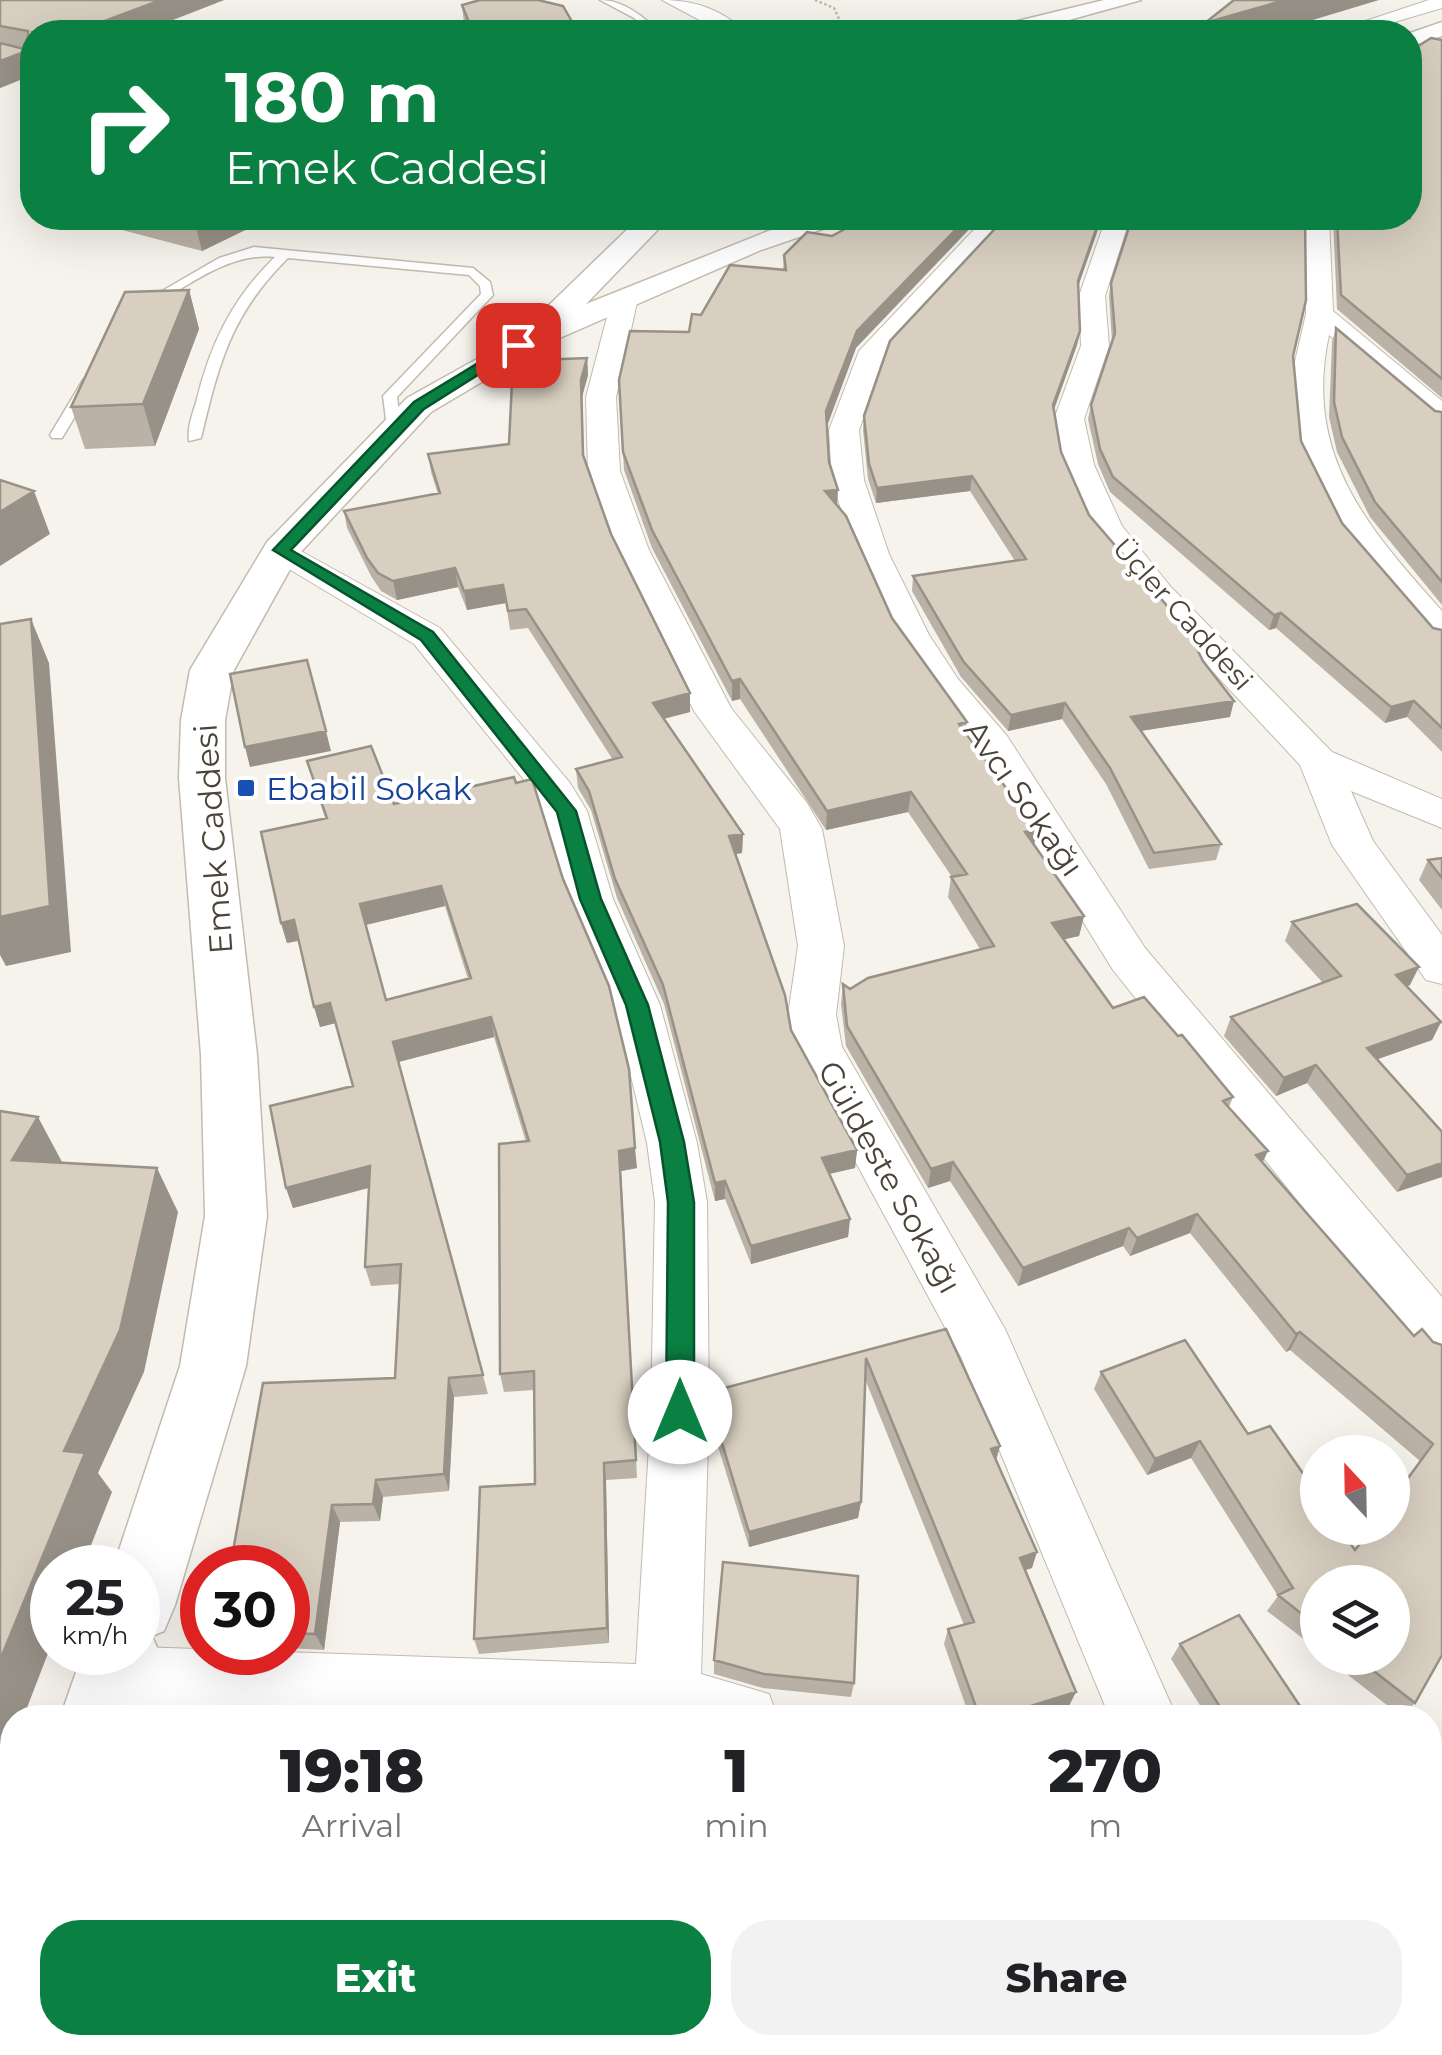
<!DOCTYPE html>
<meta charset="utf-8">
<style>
:root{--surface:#fff;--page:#f2f2f2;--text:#202124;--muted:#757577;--accent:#0b8043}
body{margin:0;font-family:Montserrat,sans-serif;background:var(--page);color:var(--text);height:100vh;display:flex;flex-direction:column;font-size:38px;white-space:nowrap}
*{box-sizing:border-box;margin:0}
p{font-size:32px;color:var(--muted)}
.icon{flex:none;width:55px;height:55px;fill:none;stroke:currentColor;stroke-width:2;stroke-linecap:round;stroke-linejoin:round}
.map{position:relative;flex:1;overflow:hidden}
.side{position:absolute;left:0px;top:1705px;width:1442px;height:350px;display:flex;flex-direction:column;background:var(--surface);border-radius:40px 40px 0 0;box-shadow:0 10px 40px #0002}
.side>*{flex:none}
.guide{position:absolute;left:20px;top:20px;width:1402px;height:210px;border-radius:40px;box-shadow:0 10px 40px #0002;background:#0b8043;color:#fff;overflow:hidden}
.needle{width:65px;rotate:338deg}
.buttons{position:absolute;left:1300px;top:1435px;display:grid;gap:20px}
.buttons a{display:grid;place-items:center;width:110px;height:110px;border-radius:50%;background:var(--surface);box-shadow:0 10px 40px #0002;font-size:50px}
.speed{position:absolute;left:30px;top:1545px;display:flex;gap:20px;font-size:50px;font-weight:700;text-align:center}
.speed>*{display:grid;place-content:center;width:130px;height:130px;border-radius:50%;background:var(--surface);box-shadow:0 10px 40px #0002;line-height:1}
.speed small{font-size:25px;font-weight:400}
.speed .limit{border:15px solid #d22;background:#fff;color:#111}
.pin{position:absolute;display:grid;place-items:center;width:85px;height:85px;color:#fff;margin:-42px;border-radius:20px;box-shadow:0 5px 15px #0006}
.me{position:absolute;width:110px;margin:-55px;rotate:0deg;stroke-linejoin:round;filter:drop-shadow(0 0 8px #0008)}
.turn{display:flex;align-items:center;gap:35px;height:210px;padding:0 40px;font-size:45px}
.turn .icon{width:130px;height:130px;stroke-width:2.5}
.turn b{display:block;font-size:70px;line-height:85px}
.eta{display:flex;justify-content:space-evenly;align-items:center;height:170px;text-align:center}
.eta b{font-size:60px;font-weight:800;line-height:70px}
.primary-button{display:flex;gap:20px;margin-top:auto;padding:20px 40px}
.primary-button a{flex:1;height:115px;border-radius:40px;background:var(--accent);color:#fff;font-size:40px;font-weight:800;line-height:115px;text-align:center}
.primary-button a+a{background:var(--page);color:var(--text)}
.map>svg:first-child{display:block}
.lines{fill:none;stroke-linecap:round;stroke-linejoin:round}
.service-casing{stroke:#c2bbae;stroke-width:3}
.minor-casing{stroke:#c2bbae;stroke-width:2}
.tertiary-casing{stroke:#c2bbae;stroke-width:3}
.path{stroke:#c4b79f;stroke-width:2.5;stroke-dasharray:2.5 2.5;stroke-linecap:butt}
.service{fill:#fff;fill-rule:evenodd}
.minor{fill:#fff;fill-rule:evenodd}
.tertiary{fill:#fff;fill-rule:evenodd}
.wall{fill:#bab2a6;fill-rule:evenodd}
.shaded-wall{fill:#979187}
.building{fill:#d8cfc1;stroke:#979187;stroke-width:2.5;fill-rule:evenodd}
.route{fill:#0b8043;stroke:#07532c;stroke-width:2.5}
.transit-dot{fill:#1a4fb4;stroke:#fff;stroke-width:4}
.labels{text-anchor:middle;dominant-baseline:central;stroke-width:8;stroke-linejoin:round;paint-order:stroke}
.far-street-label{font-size:28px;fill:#4b4439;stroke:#fff}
.transit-label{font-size:32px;fill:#164399;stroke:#fff;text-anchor:start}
.street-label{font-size:32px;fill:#4b4439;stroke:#fff}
</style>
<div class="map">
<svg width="1442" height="2055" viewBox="0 0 1442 2055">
<rect width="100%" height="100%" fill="#f6f3ec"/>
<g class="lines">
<g class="service-casing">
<path id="service" d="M 600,0 C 623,0 643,16 659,32 L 649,32 L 634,18 Z
M 254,247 L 473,268 L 490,282 L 493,295 L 397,397 L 402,435 L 395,439 L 388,435 L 383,396 L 481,294 L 480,286 L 469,275 L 288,258 C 231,314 219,363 201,438 L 189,441 C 187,429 192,415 196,403 C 210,344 232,299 275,257 C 229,252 188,286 149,308 L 138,305 L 219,258 Z
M 83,380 L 95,383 L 62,438 L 52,438 L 50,435 Z"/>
</g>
<g class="minor-casing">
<path id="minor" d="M 662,0 C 693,0 722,9 745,32 L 722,32 Z
M 1429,0 L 1442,0 L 1442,8 L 1361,32 L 1332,32 Z
M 985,218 L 1010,218 L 886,353 L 859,430 L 864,480 L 889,554 L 929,635 L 958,679 L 1007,736 L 1145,948 L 1442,1297 L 1442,1363 L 1422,1356 L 1113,970 L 977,751 L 931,694 L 893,635 L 855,554 L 832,480 L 829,430 L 859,351 Z
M 1106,218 L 1130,218 L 1105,296 L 1109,346 L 1084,419 L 1094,465 L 1122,526 L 1170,586 L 1332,752 L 1442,799 L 1442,828 L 1351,791 L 1373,841 L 1442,935 L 1442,984 L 1426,980 L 1332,845 L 1300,765 L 1146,600 L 1089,528 L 1062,465 L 1054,419 L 1081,346 L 1079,296 Z
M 1305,218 L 1329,218 L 1333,311 L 1442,401 L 1442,425 L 1431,422 L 1329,335 C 1303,455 1368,528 1442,611 L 1442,644 L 1429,641 L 1340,536 L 1300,454 L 1293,370 L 1306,314 Z
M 625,290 L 638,298 L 616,397 L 620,471 L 649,550 L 731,708 L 807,803 L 822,829 L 844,946 L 836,1015 L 842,1047 L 1005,1329 L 1177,1718 L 1110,1718 L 961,1357 L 794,1048 L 788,1015 L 798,946 L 780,829 L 694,711 L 615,550 L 588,471 L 586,397 L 612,298 Z
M 281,540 L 440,628 L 570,783 L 587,811 L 613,899 L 660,1005 L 697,1143 L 707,1202 L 709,1412 L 701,1674 L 769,1694 L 778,1718 L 269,1718 L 112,1712 L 89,1702 L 79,1679 L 89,1656 L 138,1652 L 138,1647 L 636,1664 L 651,1412 L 655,1202 L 647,1143 L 614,1005 L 569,899 L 538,797 L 414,644 L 269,557 L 264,550 L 269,543 Z
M 1442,1781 L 1442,1852 L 1430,1857 L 1430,1786 Z
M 635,2042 L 711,2042 L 711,2055 L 635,2055 Z
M 1257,2042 L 1333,2042 L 1338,2055 L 1262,2055 Z"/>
</g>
<g class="tertiary-casing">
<path id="tertiary" d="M 1104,0 L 1141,0 L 1026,32 L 990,32 L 993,27 Z
M 1442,22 L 1442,36 L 1410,47 L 1410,33 Z
M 639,218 L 669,218 L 586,304 L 801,218 L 841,218 L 837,224 L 761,250 L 546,344 L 431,412 L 298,555 L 234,670 L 225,720 L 225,778 L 257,1055 L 267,1216 L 246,1366 L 175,1605 L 164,1631 L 152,1636 L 159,1652 L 138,1718 L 60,1718 L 83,1652 L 138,1652 L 138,1568 L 113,1568 L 180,1366 L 205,1216 L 201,1055 L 179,778 L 181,720 L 190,670 L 267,542 L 407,398 L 547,320 L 542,314 L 547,307 Z
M 12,1928 L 12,2042 L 25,2042 L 0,2053 L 0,1933 Z"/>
</g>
<path class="path" d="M 815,0 L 834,8 L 845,32"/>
<use href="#service" class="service"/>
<use href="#minor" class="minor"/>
<use href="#tertiary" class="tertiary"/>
</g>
<path class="wall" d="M 0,0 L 224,0 L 0,88 Z
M 462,5 L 578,32 L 465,32 Z
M 1442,40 L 1442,398 L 1337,309 L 1333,218 L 1330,218 L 1410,218 L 1415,48 Z
M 119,218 L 266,218 L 266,220 L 202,251 L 122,230 Z
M 550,218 L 611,218 L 586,229 Z
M 865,218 L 873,218 L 856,348 L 827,424 L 829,462 L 837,505 L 892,618 L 967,722 L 966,732 L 1037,830 L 1034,845 L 1084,916 L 1079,936 L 1064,939 L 1113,1008 L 1233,1097 L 1229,1107 L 1263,1162 L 1414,1336 L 1442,1345 L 1415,1703 L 1401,1716 L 1326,1658 L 1392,1658 L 1318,1582 L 1318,1650 L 1267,1611 L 1278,1596 L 1191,1458 L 1147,1475 L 1094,1389 L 1101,1372 L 1248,1434 L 1355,1550 L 1420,1461 L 1290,1350 L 1286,1352 L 1190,1233 L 1130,1256 L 1123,1246 L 1018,1286 L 950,1181 L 928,1188 L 846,1046 L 841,1004 L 843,984 L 850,989 L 980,949 L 948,897 L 951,877 L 952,877 L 908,812 L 826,830 L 740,699 L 732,701 L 652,548 L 624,470 L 619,380 L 689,332 L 701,315 L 783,270 L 784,255 L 832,236 Z
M 1005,218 L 1102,218 L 1078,287 L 1080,331 L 1077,345 L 1054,410 L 1061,452 L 1089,515 L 1230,717 L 1141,731 L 1221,844 L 1216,860 L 1149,869 L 1106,784 L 1062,719 L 1008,731 L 961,677 L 912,591 L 913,576 L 1015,561 L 970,491 L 876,503 L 868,479 L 863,430 L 864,416 Z
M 1211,226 L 1293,356 L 1301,441 L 1342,523 L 1433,628 L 1442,630 L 1442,752 L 1407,717 L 1385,723 L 1276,628 L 1269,630 L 1110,492 L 1098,464 L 1088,419 L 1091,405 L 1112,342 L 1109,296 L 1111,283 Z
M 189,290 L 199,329 L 155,446 L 85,449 L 71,407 Z
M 1336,328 L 1435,411 L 1442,412 L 1442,605 L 1370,517 L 1337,452 L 1329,417 L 1332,342 Z
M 587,358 L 588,375 L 582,397 L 584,457 L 611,534 L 690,693 L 690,712 L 664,719 L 743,834 L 742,853 L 736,854 L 791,1030 L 857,1150 L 855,1168 L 829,1174 L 850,1219 L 848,1237 L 751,1264 L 725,1199 L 715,1201 L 664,1004 L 617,898 L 591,810 L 578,788 L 576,769 L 613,760 L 528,628 L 510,630 L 506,603 L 467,610 L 458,587 L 397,600 L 381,591 L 371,576 L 347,528 L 344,511 L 438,494 L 431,472 L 428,454 L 509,444 Z
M 307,761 L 394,804 L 637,1168 L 621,1171 L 637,1478 L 606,1480 L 609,1643 L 479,1654 L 474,1639 L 535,1484 L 534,1390 L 504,1392 L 500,1374 L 526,1142 L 494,1037 L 399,1062 L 488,1394 L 454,1397 L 449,1491 L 383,1497 L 380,1521 L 340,1522 L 324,1650 L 288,1648 L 288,1568 L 395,1378 L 400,1284 L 371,1286 L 365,1267 L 369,1188 L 293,1208 L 286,1188 L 353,1086 L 335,1023 L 320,1027 L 299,941 L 287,943 L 281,923 L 325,818 ZM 445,906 L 468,979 L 386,1000 L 366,925 Z
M 1442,858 L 1442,910 L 1419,880 L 1428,860 Z
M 1292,922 L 1410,985 L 1407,986 L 1441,1022 L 1432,1040 L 1378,1059 L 1442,1132 L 1397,1192 L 1307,1083 L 1276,1096 L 1224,1036 L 1231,1017 L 1323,983 L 1285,941 Z
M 946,1329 L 1000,1446 L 996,1460 L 1032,1568 L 1025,1570 L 1069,1706 L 1031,1718 L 970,1718 L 944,1644 L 948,1629 L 964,1625 L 865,1379 L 861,1502 L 858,1518 L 749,1547 L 712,1427 L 713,1391 Z
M 1180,1644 L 1308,1718 L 1208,1718 L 1171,1659 Z
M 714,1660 L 854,1683 L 851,1697 L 763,1688 L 714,1674 Z"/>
<path class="shaded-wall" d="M 161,0 L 224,0 L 141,32 L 75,32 Z
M 1285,0 L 1379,0 L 1273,32 L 1203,32 L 1205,23 Z
M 32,49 L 32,75 L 0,88 L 0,61 Z
M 217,218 L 266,218 L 266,220 L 202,251 L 196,227 Z
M 585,218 L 611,218 L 586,229 Z
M 967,218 L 980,218 L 856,348 L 826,429 L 826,411 L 857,331 Z
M 1100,218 L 1102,218 L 1075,295 L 1078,281 Z
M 189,290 L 199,329 L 155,446 L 143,404 Z
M 1080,331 L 1077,345 L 1050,420 L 1053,405 Z
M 587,358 L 588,375 L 582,397 L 581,380 Z
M 972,476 L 970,491 L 876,503 L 877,488 Z
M 838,490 L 837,508 L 825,491 Z
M 34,491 L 50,534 L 0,566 L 0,512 Z
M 455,568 L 458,587 L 397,600 L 393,581 Z
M 503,585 L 506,603 L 467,610 L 464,591 Z
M 1281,613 L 1276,628 L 1269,630 L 1274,615 Z
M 31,619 L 49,663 L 71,952 L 6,966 L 0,955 L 0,917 Z
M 740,679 L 740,699 L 732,701 L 732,681 Z
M 690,693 L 690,712 L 654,721 L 653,703 Z
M 1234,701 L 1230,717 L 1127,733 L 1131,717 Z
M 1414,701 L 1407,717 L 1385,723 L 1391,707 Z
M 1065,703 L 1062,719 L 1008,731 L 1011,715 Z
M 326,731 L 331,751 L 250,767 L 245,747 Z
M 911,792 L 908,812 L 826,830 L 827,811 Z
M 1037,830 L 1033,849 L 1025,832 Z
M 743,834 L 742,853 L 729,855 L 729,836 Z
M 441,886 L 445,906 L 365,925 L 360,904 Z
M 1084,916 L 1079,936 L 1048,943 L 1052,923 Z
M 294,920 L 300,940 L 287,943 L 281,923 Z
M 1419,967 L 1410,985 L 1387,993 L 1396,975 Z
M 330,1003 L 336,1023 L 320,1027 L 314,1007 Z
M 491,1017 L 494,1037 L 398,1062 L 393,1042 Z
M 1441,1022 L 1432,1040 L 1358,1066 L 1367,1048 Z
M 1316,1065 L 1307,1083 L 1276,1096 L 1284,1078 Z
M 38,1117 L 62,1162 L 37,1204 L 12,1160 Z
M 635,1148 L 637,1168 L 621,1171 L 637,1478 L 619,1151 Z
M 857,1150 L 855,1168 L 820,1176 L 822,1158 Z
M 1268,1151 L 1259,1170 L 1256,1155 Z
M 953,1162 L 950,1181 L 928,1188 L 931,1169 Z
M 1442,1163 L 1442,1177 L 1397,1192 L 1407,1175 Z
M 370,1166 L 375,1186 L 293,1208 L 286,1188 Z
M 157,1168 L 178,1212 L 144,1372 L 98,1473 L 112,1492 L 82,1568 L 52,1568 L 52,1643 L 23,1718 L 12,1718 L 12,1745 L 0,1777 L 0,1660 L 64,1451 Z
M 725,1181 L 725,1199 L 715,1201 L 715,1183 Z
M 1197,1214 L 1190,1233 L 1130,1256 L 1137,1238 Z
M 850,1219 L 848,1237 L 751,1264 L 751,1246 Z
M 1129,1228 L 1123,1246 L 1018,1286 L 1023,1268 Z
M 1300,1332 L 1290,1350 L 1286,1352 L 1296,1334 Z
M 449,1378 L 454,1397 L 449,1491 L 444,1474 Z
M 1200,1441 L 1191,1458 L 1147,1475 L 1155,1459 Z
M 1000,1446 L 995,1463 L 991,1449 Z
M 604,1463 L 606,1480 L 609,1643 L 607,1628 Z
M 376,1480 L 383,1497 L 380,1521 L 373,1504 Z
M 861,1502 L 858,1518 L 749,1547 L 749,1532 Z
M 332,1505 L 340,1522 L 324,1650 L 315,1634 Z
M 1037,1552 L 1032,1568 L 1015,1573 L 1020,1558 Z
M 1076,1692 L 1069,1706 L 1031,1718 L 992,1718 Z"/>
<path class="building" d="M 0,0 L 161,0 L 75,32 L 32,32 L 32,49 L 0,61 L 0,43 L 24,49 L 29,45 L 28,31 L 0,26 Z
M 480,0 L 538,0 L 563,6 L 578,32 L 473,32 L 462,5 Z
M 1234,0 L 1285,0 L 1205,23 Z
M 1431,38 L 1442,40 L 1442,379 L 1341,295 L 1337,218 L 1410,218 L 1410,47 L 1415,48 Z
M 158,218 L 217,218 L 196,227 Z
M 865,218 L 872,218 L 869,227 L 885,218 L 967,218 L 857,331 L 826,411 L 829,462 L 838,490 L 825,491 L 846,516 L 892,618 L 967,722 L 959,724 L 1037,830 L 1025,832 L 1084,916 L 1052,923 L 1113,1008 L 1144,997 L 1178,1036 L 1182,1035 L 1233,1097 L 1223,1101 L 1268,1151 L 1256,1155 L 1414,1336 L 1422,1329 L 1433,1342 L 1442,1345 L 1442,1655 L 1415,1703 L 1357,1658 L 1392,1658 L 1392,1582 L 1318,1582 L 1318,1627 L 1278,1595 L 1293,1588 L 1200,1441 L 1155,1459 L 1101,1372 L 1185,1340 L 1248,1434 L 1270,1426 L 1318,1495 L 1318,1528 L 1340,1528 L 1355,1550 L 1372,1528 L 1392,1528 L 1392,1500 L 1433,1444 L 1300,1332 L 1296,1334 L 1197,1214 L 1137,1238 L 1129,1228 L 1023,1268 L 953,1162 L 931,1169 L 847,1026 L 843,984 L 850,989 L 868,978 L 994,946 L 951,877 L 967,874 L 911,792 L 827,811 L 740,679 L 732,681 L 652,530 L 623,452 L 619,380 L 630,331 L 689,332 L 692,314 L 701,315 L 730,265 L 786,270 L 784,255 L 807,232 L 832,236 Z
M 1005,218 L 1100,218 L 1078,281 L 1080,331 L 1053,405 L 1061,452 L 1089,515 L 1187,629 L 1203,661 L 1234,701 L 1131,717 L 1221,844 L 1154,853 L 1110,768 L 1065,703 L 1011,715 L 963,661 L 913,576 L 1026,559 L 972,476 L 877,488 L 869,464 L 864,416 L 890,341 Z
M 1132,218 L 1210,218 L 1211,226 L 1214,218 L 1305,218 L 1306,300 L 1293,356 L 1301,441 L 1342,523 L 1433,628 L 1442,630 L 1442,728 L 1414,701 L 1391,707 L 1281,613 L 1274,615 L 1113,477 L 1100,449 L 1091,405 L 1115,333 L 1111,283 Z
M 189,290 L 143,404 L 71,407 L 125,292 Z
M 1336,328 L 1435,411 L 1442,412 L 1442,582 L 1375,502 L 1342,437 L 1334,402 Z
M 587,358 L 581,380 L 583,455 L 611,534 L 690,693 L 653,703 L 743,834 L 729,836 L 785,995 L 791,1030 L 857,1150 L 822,1158 L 850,1219 L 751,1246 L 725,1181 L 715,1183 L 663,985 L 615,879 L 589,791 L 576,769 L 622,757 L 526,609 L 508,611 L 503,585 L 464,591 L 455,568 L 393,581 L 378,573 L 367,558 L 344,511 L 440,493 L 428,454 L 509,444 L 513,361 Z
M 0,480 L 34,491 L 0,512 Z
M 31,619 L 50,906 L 0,917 L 0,624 Z
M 307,660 L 326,731 L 245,747 L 230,674 Z
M 371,746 L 394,804 L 514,777 L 516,783 L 532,779 L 563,879 L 609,986 L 629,1069 L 635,1148 L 619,1151 L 636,1460 L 604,1463 L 607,1628 L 474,1639 L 480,1487 L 535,1484 L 534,1371 L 500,1374 L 499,1144 L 529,1141 L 491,1017 L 393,1042 L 483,1375 L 449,1378 L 444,1474 L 376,1480 L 373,1504 L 332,1505 L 315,1634 L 288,1633 L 288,1568 L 230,1568 L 263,1383 L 395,1378 L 401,1264 L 365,1267 L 370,1166 L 286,1188 L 270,1106 L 353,1086 L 330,1003 L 314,1007 L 294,920 L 281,923 L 261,832 L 327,818 L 307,761 ZM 441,886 L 471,978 L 386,1000 L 360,904 Z
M 1442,858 L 1442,878 L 1428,860 Z
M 1357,904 L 1419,967 L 1396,975 L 1441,1022 L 1367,1048 L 1442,1132 L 1442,1163 L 1407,1175 L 1316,1065 L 1284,1078 L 1231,1017 L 1341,976 L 1292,922 Z
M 0,1111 L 38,1117 L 12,1160 L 157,1168 L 120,1330 L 64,1451 L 85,1453 L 0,1660 Z
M 946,1329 L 1000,1446 L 991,1449 L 1037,1552 L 1020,1558 L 1076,1692 L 992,1718 L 980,1718 L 948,1629 L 974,1622 L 866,1358 L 861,1502 L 749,1532 L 712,1410 L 713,1391 Z
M 723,1562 L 858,1576 L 854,1683 L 764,1674 L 714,1660 Z
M 1239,1615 L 1308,1718 L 1227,1718 L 1180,1644 Z
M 98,2042 L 594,2042 L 594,2055 L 95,2055 Z
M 749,2042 L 879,2042 L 880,2055 L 749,2055 Z"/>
<path class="route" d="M 513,342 L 525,345 L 424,409 L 291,550 L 433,632 L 576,811 L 601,899 L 648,1005 L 684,1142 L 694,1202 L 694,1412 L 690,1421 L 680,1425 L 670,1421 L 666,1412 L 668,1202 L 660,1142 L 626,1005 L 580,899 L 557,812 L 421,640 L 273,550 L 414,402 Z"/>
<rect class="transit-dot" x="236" y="778" width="20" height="20" rx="5"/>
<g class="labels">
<g class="far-street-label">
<text transform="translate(1183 614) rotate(48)">Üçler Caddesi</text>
</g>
<g class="transit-label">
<text x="266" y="788">Ebabil Sokak</text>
</g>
<g class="street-label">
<text transform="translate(1024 798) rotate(55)">Avcı Sokağı</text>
<text transform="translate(213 839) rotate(-94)">Emek Caddesi</text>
<text transform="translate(890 1177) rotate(61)">Güldeste Sokağı</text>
</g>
</g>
</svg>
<div class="buttons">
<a><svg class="needle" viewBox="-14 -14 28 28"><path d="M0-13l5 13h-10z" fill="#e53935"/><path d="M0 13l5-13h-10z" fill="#757577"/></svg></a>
<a><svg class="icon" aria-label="layers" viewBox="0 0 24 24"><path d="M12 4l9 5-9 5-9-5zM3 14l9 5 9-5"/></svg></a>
</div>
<div class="speed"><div>25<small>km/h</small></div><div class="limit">30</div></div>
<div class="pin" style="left:518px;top:345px;background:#d93025"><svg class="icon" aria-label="arrive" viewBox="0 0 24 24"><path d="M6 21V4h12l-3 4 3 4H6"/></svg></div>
<svg class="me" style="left:680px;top:1412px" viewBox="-20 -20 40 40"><circle r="19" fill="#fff"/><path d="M0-13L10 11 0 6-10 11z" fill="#0b8043"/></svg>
<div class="guide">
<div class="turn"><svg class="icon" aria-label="right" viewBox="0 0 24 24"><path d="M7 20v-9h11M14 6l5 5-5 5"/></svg><div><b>180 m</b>Emek Caddesi</div></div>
</div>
<section class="side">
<div class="eta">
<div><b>19:18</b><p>Arrival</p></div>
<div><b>1</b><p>min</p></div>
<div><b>270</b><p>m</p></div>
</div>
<div class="primary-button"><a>Exit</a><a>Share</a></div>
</section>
</div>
